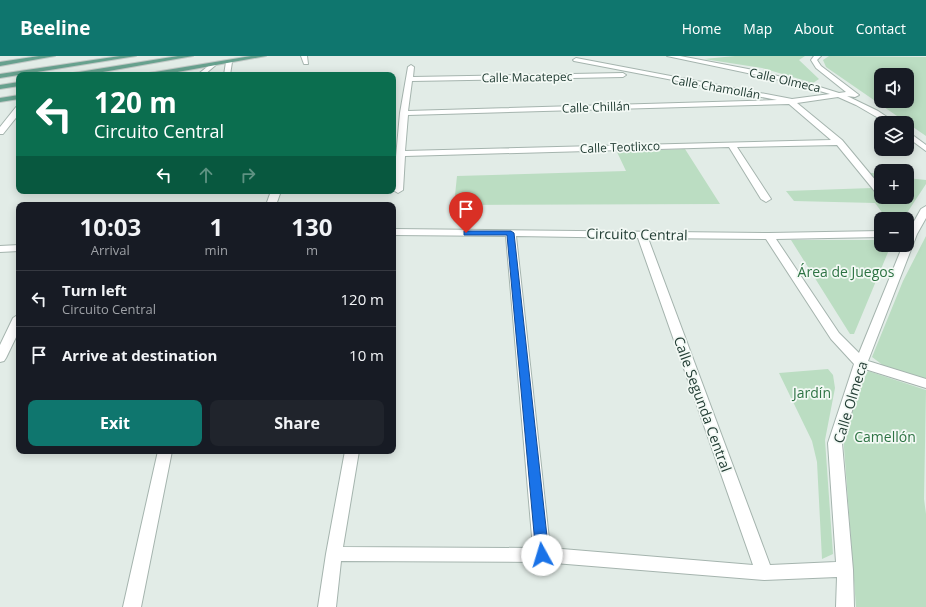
<!DOCTYPE html>
<meta charset="utf-8">
<style>
:root{--surface:#171b24;--page:#20242c;--text:#f1f3f6;--muted:#9ea1a6;--line:#363941;--accent:#0f766e}
body{margin:0;font-family:"Open Sans",sans-serif;background:var(--page);color:var(--text);height:100vh;display:flex;flex-direction:column;font-size:15px;white-space:nowrap}
*{box-sizing:border-box;margin:0}
p{font-size:13px;color:var(--muted)}
.icon{flex:none;width:22px;height:22px;fill:none;stroke:currentColor;stroke-width:2;stroke-linecap:round;stroke-linejoin:round}
.map{position:relative;flex:1;overflow:hidden}
.sheet{position:absolute;left:16px;top:146px;width:380px;height:252px;display:flex;flex-direction:column;background:var(--surface);border-radius:8px;box-shadow:0 2px 10px #0003}
.sheet>*{flex:none}
.banner{position:absolute;left:16px;top:16px;width:380px;height:122px;border-radius:8px;box-shadow:0 2px 10px #0003;background:#0b6e4f;color:#fff;overflow:hidden}
.controls{position:absolute;left:874px;top:12px;display:grid;gap:8px}
.controls a{display:grid;place-items:center;width:40px;height:40px;border-radius:8px;background:var(--surface);box-shadow:0 2px 10px #0003;font-size:20px}
.pin{position:absolute;display:grid;place-items:center;width:34px;height:34px;color:#fff;margin:-41px -17px;border-radius:50% 50% 50% 0;rotate:-45deg;box-shadow:0 0 4px #0007}
.pin .icon{rotate:45deg}
.me{position:absolute;width:44px;margin:-22px;rotate:354deg;stroke-linejoin:round;filter:drop-shadow(0 0 3px #0008)}
.turn{display:flex;align-items:center;gap:14px;height:84px;padding:0 12px;font-size:18px}
.turn .icon{width:52px;height:52px;stroke-width:2.5}
.turn b{display:block;font-size:28px;line-height:34px}
.lanes{display:flex;align-items:center;height:38px;padding:0 12px;background:#0003;justify-content:center;gap:20px;direction:ltr}
.lanes .off{opacity:.35}
.eta{display:flex;justify-content:space-evenly;align-items:center;height:68px;text-align:center}
.eta b{font-size:24px;font-weight:700;line-height:28px}
.primary-button{display:flex;gap:8px;margin-top:auto;padding:8px 12px}
.primary-button a{flex:1;height:46px;border-radius:8px;background:var(--accent);color:#fff;font-size:16px;font-weight:700;line-height:46px;text-align:center}
.primary-button a+a{background:var(--page);color:var(--text)}
ul{padding:0;list-style:none}
li{display:flex;align-items:center;gap:12px;height:56px;padding:0 12px;border-top:1px solid var(--line)}
li div{flex:1}
li b{display:block;font-size:15px}
li em{font-style:normal}
header{display:flex;align-items:center;gap:24px;box-sizing:border-box;height:56px;padding:0 20px;background:var(--accent);color:#fff}
header strong{font-size:19px}
nav{display:flex;gap:22px;margin-inline-start:auto;font-size:14px}
.map>svg:first-child{display:block}
.green{fill:#bbddc2;fill-rule:evenodd}
.lines{fill:none;stroke-linecap:round;stroke-linejoin:round}
.minor-casing{stroke:#a5b4ae;stroke-width:2}
.major-casing{stroke:#c1c9c6;stroke-width:2}
.minor{fill:#fff;fill-rule:evenodd}
.major{fill:#67a18e;fill-rule:evenodd}
.route{fill:#1a73e8;stroke:#114b97}
.labels{text-anchor:middle;dominant-baseline:central;stroke-width:3.5;stroke-linejoin:round;paint-order:stroke}
.far-street-label{font-size:12px;fill:#223d34;stroke:#f3f9f5}
.street-label{font-size:14px;fill:#223d34;stroke:#f3f9f5}
.park-label{font-size:14px;fill:#2d7343;stroke:#f3f9f5}
</style>
<header>
<strong>Beeline</strong>
<nav><a>Home</a><a>Map</a><a>About</a><a>Contact</a></nav>
</header>
<div class="map">
<svg width="926" height="551" viewBox="0 0 926 551">
<rect width="100%" height="100%" fill="#e2ece7"/>
<path class="green" d="M 735,0 L 805,0 L 799,4 L 819,23 L 813,27 L 762,12 L 704,3 Z
M 829,0 L 926,1 L 926,80 L 826,11 L 823,4 ZM 881,19 L 907,19 L 907,45 L 881,45 Z
M 685,93 L 720,148 L 454,149 L 457,120 L 626,115 L 617,96 Z
M 862,116 L 881,118 L 881,141 L 907,141 L 907,122 L 926,124 L 926,128 L 903,163 L 887,163 L 875,147 L 794,145 L 786,135 L 872,132 Z
M 926,180 L 926,325 L 884,310 L 872,301 L 903,225 Z
M 791,184 L 881,184 L 881,189 L 891,189 L 854,278 L 850,278 Z
M 828,313 L 833,319 L 835,332 L 825,384 L 833,498 L 822,503 L 817,406 L 812,385 L 779,317 Z
M 868,315 L 926,334 L 924,443 L 926,458 L 926,551 L 856,551 L 843,378 L 853,345 Z"/>
<g class="lines">
<g class="minor-casing">
<path id="minor" d="M 301,0 L 307,0 L 308,8 L 304,8 Z
M 667,0 L 680,0 L 748,13 L 807,27 L 839,37 L 846,36 L 816,12 L 811,4 L 814,0 L 821,0 L 817,4 L 821,10 L 859,39 L 855,41 L 847,40 L 878,55 L 896,67 L 887,67 L 856,49 L 838,41 L 797,47 L 842,84 L 881,131 L 881,139 L 877,138 L 837,89 L 737,91 L 771,143 L 766,146 L 761,143 L 729,91 L 405,100 L 403,134 L 398,137 L 393,134 L 400,57 L 408,11 L 411,9 L 414,11 L 413,21 L 623,17 L 626,19 L 623,21 L 412,25 L 408,55 L 777,44 L 574,5 L 573,4 L 576,2 L 792,43 L 830,38 L 785,25 ZM 789,48 L 831,84 L 405,95 L 408,59 Z
M 229,4 L 232,6 L 230,19 L 224,19 L 226,6 Z
M 212,7 L 217,8 L 204,19 L 197,19 Z
M 16,51 L 19,51 L 19,58 L 3,78 L 0,78 L 0,71 Z
M 907,75 L 926,89 L 926,95 L 907,81 Z
M 271,135 L 281,135 L 276,149 L 266,149 Z
M 926,150 L 926,162 L 917,178 L 868,305 L 926,323 L 926,332 L 865,313 L 842,387 L 853,514 L 854,551 L 836,551 L 837,521 L 764,524 L 542,506 L 341,505 L 336,551 L 318,551 L 326,498 L 345,395 L 359,395 L 343,491 L 533,492 L 506,180 L 393,179 L 393,173 L 769,177 L 881,175 L 881,181 L 776,183 L 839,277 L 859,297 L 903,189 L 907,189 L 907,178 L 921,153 ZM 516,180 L 638,182 L 753,509 L 550,492 ZM 648,182 L 766,183 L 831,283 L 854,308 L 828,387 L 836,506 L 770,509 Z
M 19,189 L 19,195 L 0,196 L 0,190 Z
M 19,258 L 19,275 L 6,302 L 4,305 L 0,306 L 0,289 L 13,262 Z
M 158,395 L 172,395 L 141,551 L 123,551 Z"/>
</g>
<g class="major-casing">
<path id="major" d="M 39,0 L 55,0 L 0,10 L 0,6 Z
M 120,0 L 136,0 L 0,22 L 0,18 Z
M 178,0 L 193,0 L 86,19 L 70,19 L 73,17 Z
M 251,0 L 266,0 L 161,19 L 146,19 L 149,17 Z
M 19,26 L 19,30 L 0,33 L 0,29 Z
M 19,39 L 19,43 L 0,46 L 0,42 Z"/>
</g>
<use href="#minor" class="minor"/>
<use href="#major" class="major"/>
</g>
<path class="route" d="M 464,175 L 511,175 L 514,177 L 549,499 L 547,503 L 542,504 L 538,503 L 536,499 L 507,179 L 464,179 Z"/>
<g class="labels">
<g class="far-street-label">
<text transform="translate(527 21) rotate(-1)">Calle Macatepec</text>
<text transform="translate(785 24) rotate(13)">Calle Olmeca</text>
<text transform="translate(716 31) rotate(10)">Calle Chamollán</text>
<text transform="translate(596 51) rotate(-2)">Calle Chillán</text>
<text transform="translate(620 91) rotate(-2)">Calle Teotlixco</text>
</g>
<g class="street-label">
<text transform="translate(637 178) rotate(1)">Circuito Central</text>
<text transform="translate(850 346) rotate(-73)">Calle Olmeca</text>
<text transform="translate(703 348) rotate(70)">Calle Segunda Central</text>
</g>
<g class="park-label">
<text x="846" y="215">Área de Juegos</text>
<text x="812" y="336">Jardín</text>
<text x="885" y="380">Camellón</text>
</g>
</g>
</svg>
<div class="controls">
<a><svg class="icon" aria-label="sound" viewBox="0 0 24 24"><path d="M4 9h4l5-4v14l-5-4H4zM17 9q2 3 0 6"/></svg></a>
<a><svg class="icon" aria-label="layers" viewBox="0 0 24 24"><path d="M12 4l9 5-9 5-9-5zM3 14l9 5 9-5"/></svg></a>
<a>+</a>
<a>−</a>
</div>
<div class="pin" style="left:466px;top:177px;background:#d93025"><svg class="icon" aria-label="arrive" viewBox="0 0 24 24"><path d="M6 21V4h12l-3 4 3 4H6"/></svg></div>
<svg class="me" style="left:542px;top:499px" viewBox="-20 -20 40 40"><circle r="19" fill="#fff"/><path d="M0-13L10 11 0 6-10 11z" fill="#1a73e8"/></svg>
<div class="banner">
<div class="turn"><svg class="icon" aria-label="left" viewBox="0 0 24 24"><path d="M17 20v-9H6M10 6l-5 5 5 5"/></svg><div><b>120 m</b>Circuito Central</div></div>
<div class="lanes"><svg class="icon" aria-label="left" viewBox="0 0 24 24"><path d="M17 20v-9H6M10 6l-5 5 5 5"/></svg><svg class="icon off" aria-label="ahead" viewBox="0 0 24 24"><path d="M12 20V5M6 11l6-6 6 6"/></svg><svg class="icon off" aria-label="right" viewBox="0 0 24 24"><path d="M7 20v-9h11M14 6l5 5-5 5"/></svg></div>
</div>
<section class="sheet">
<div class="eta">
<div><b>10:03</b><p>Arrival</p></div>
<div><b>1</b><p>min</p></div>
<div><b>130</b><p>m</p></div>
</div>
<ul>
<li><svg class="icon" aria-label="left" viewBox="0 0 24 24"><path d="M17 20v-9H6M10 6l-5 5 5 5"/></svg><div><b>Turn left</b><p>Circuito Central</p></div><em>120 m</em></li>
<li><svg class="icon" aria-label="arrive" viewBox="0 0 24 24"><path d="M6 21V4h12l-3 4 3 4H6"/></svg><div><b>Arrive at destination</b></div><em>10 m</em></li>
</ul>
<div class="primary-button"><a>Exit</a><a>Share</a></div>
</section>
</div>
